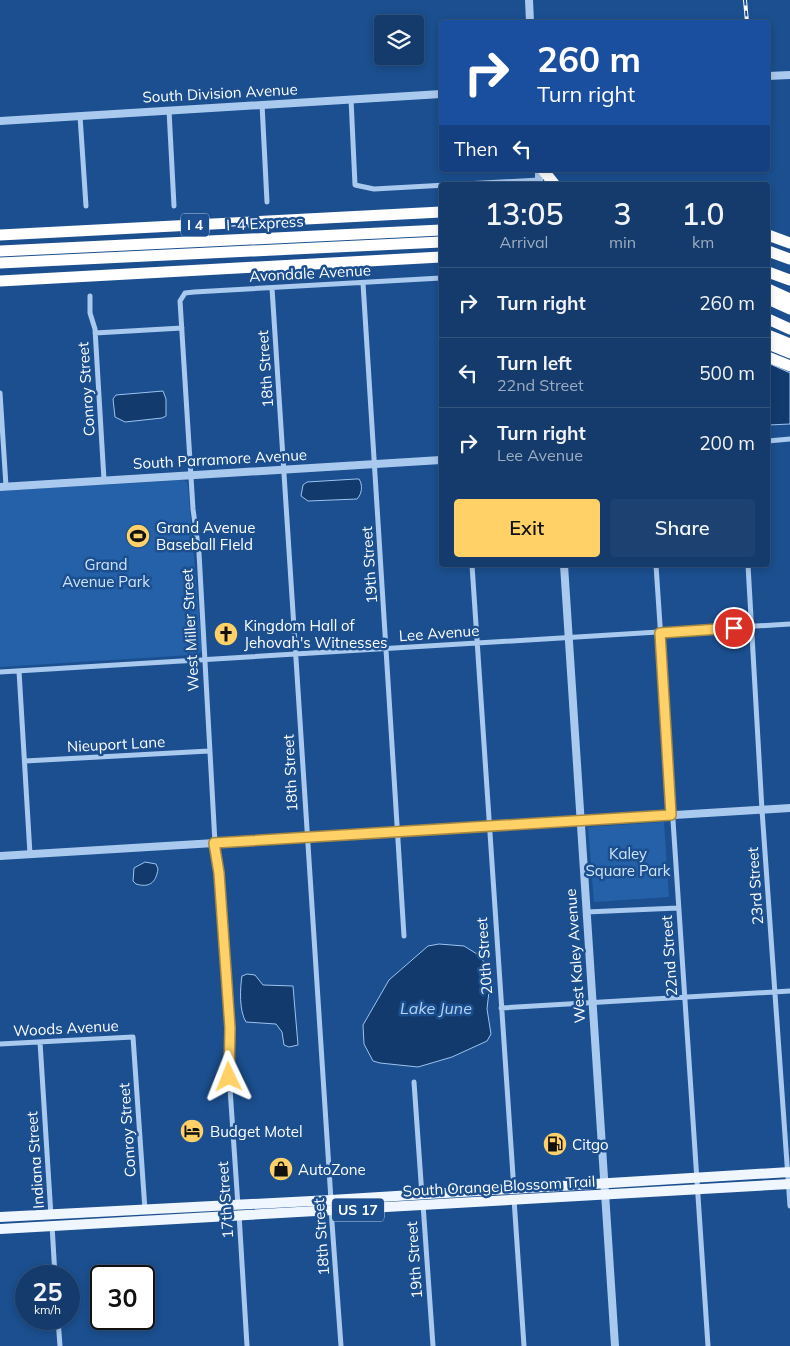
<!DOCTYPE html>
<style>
:root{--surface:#143b6b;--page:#1d4271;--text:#f1f3f6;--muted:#9dadc1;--line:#33557e;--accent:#ffd166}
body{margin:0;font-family:Mulish,sans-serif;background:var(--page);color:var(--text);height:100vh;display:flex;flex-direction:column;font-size:19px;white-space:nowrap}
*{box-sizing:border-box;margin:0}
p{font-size:16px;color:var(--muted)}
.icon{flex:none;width:28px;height:28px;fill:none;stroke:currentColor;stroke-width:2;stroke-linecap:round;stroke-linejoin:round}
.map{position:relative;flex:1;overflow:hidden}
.sheet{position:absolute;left:439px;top:182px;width:331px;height:385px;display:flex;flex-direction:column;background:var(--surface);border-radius:5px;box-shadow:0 2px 8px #0003,0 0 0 1px var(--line)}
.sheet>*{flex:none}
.guide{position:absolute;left:439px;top:20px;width:331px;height:152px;border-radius:5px;box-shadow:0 2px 8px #0003,0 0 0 1px var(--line);background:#1a4fa0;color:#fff;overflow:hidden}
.controls{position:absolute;left:374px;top:15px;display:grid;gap:10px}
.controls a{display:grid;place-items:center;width:50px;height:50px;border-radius:5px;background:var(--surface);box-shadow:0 2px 8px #0003,0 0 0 1px var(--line);font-size:25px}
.speed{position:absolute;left:15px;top:1265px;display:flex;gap:10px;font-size:25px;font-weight:700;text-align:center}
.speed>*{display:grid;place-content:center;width:65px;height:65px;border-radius:50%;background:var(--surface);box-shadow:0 2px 8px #0003,0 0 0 1px var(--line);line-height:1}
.speed small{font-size:12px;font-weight:400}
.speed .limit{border:2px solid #111;border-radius:8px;background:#fff;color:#111}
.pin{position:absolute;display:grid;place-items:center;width:42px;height:42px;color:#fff;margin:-21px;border:2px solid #fff;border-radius:50%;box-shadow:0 1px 5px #0007}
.me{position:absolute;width:55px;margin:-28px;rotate:358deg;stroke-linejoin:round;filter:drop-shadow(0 0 4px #0008)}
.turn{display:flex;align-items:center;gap:18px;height:105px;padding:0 15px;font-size:22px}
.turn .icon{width:65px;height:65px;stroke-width:2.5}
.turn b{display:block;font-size:35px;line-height:42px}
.then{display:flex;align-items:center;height:48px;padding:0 15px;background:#0003;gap:10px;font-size:19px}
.eta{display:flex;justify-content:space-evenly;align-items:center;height:85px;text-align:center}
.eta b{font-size:30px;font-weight:600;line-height:35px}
.primary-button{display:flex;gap:10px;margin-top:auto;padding:10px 15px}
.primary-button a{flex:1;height:58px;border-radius:5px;background:var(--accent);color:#111;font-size:20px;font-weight:600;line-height:58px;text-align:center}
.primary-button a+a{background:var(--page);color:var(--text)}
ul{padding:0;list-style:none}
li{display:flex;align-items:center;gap:15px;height:70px;padding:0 15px;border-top:1px solid var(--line)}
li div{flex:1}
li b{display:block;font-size:19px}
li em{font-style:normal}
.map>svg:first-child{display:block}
.green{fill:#2461a8}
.water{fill:#123a6d;stroke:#9cc4f0}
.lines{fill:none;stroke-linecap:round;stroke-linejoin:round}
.minor{stroke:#a9c9ee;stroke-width:5}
.tertiary{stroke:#a9c9ee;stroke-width:8}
.primary{stroke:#f0f6ff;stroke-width:10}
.motorway{stroke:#fff;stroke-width:11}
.rail-casing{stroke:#fff;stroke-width:4}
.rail{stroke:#1b4f8f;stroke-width:2;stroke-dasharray:5.5;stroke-linecap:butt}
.route-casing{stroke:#a68842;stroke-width:12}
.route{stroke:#ffd166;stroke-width:9}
.labels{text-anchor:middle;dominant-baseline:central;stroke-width:5;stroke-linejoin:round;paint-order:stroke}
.shield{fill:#1b4f8f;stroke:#bbcadd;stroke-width:1}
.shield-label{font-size:14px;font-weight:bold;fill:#fff}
.street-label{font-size:15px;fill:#fff;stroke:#1b4f8f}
.poi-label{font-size:15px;fill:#fff;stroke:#1b4f8f;text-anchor:start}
.park-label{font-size:15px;fill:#cfe3fa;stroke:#1b4f8f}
.water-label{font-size:16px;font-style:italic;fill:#b5d3f5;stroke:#1b4f8f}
</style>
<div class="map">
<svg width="790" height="1346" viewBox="0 0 790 1346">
<rect width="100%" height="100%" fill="#1b4f8f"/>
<path class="green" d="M 183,480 L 187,482 L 188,487 L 202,650 L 200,653 L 191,655 L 0,667 L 0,491 Z
M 664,822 L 669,897 L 594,902 L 588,827 Z"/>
<path class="water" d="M 768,363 L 790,373 L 790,424 L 768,425 Z
M 163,391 L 166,399 L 166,416 L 162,418 L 125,422 L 115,417 L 113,399 L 116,395 Z
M 356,479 L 359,479 C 363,485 362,494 357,499 L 308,501 L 301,496 L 303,485 L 307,482 Z
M 145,862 L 156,864 L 158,869 C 156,883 149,888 136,884 L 133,881 L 134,868 Z
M 439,944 L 464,946 L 477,954 L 485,963 L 489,991 L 487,1009 L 491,1034 L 487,1041 L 452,1057 L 418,1067 L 380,1063 L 373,1061 L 364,1044 L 363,1025 L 389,980 L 428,946 Z
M 247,974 L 255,975 L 263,985 L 293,986 L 298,1045 L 289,1047 L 284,1045 L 282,1032 L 276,1024 L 246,1022 C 239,1011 240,988 242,976 Z"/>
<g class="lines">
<path class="minor" d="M 351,99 L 355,185 L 374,189 L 539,180
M 262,104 L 267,202
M 169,110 L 174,206
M 80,116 L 86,206
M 363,283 L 404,936
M 272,288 L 331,1200
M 90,296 L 90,313 L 95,329 L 104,480
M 95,333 L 182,328
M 0,393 L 6,486
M 768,441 L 790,439
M 472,565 L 514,1191
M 656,565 L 708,1346
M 748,565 L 762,810 L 790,1206
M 19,671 L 30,854
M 0,672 L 790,624
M 25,761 L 209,751
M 586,912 L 678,908
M 501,1008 L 790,991
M 40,1042 L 51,1216
M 0,1044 L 133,1037 L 145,1210
M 414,1082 L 422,1196
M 514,1199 L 524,1346
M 423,1204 L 433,1346
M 238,1206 L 228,1059 L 230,1028 L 219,873 L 215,843 L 199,553 L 193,509 L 180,301 L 185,293 L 194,292 L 441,278
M 331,1209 L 341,1346
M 239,1214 L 247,1346
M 52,1225 L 55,1276
M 58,1319 L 60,1346"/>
<path class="tertiary" d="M 529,0 L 530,22
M 768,76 L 790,75
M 0,121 L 441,94
M 539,170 L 539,185
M 0,487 L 441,460
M 564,565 L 615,1346
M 0,856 L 790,808"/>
<path class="primary" d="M 0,1217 L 331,1200 L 790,1172
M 0,1229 L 790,1184"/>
<path class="motorway" d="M 543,170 L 555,185
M 0,235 L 441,212
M 768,235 L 790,243
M 0,251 L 441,230
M 768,251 L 790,259
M 0,263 L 441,242
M 768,272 L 790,280
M 0,281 L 441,257
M 768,289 L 790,299
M 768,299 L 790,309
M 768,319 L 790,329
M 768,335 L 790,344
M 768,344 L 790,353
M 768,357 L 790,366"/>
<g class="rail-casing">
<path id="rail" d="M 745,0 L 747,22"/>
</g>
<use href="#rail" class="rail"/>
</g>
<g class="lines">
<g class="route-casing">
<path id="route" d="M 229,1077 L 230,1028 L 219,873 L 214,843 L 671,815 L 660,633 L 734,628"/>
</g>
<use href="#route" class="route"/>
</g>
<defs>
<g id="stadium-disc" transform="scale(1.25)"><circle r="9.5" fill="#ffd166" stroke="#1b4f8f"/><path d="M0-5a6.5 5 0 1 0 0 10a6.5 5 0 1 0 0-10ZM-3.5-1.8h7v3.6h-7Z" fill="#111"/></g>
<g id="church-disc" transform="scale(1.25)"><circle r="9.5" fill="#ffd166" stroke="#1b4f8f"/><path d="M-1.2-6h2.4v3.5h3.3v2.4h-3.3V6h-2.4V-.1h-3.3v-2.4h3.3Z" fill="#111"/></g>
<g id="hotel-disc" transform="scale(1.25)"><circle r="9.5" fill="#ffd166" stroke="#1b4f8f"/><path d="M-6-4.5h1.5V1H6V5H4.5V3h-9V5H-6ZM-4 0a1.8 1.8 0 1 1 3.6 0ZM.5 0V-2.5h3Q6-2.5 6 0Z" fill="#111"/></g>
<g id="fuel-disc" transform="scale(1.25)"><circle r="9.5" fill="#ffd166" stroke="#1b4f8f"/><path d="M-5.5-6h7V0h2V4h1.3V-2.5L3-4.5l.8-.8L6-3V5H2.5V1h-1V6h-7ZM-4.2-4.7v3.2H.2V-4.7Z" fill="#111"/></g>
<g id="shop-disc" transform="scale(1.25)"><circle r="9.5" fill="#ffd166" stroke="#1b4f8f"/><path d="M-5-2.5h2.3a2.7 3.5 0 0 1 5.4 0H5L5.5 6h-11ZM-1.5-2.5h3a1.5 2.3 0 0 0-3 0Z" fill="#111"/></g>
</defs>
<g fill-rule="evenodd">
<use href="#stadium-disc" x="138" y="536"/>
<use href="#church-disc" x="226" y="634"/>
<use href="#hotel-disc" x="192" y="1131"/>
<use href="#fuel-disc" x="555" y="1144"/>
<use href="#shop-disc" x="281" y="1169"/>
</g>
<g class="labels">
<g class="shield">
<rect x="181" y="213.5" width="28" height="23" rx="4"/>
<rect x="332" y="1198.5" width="52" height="23" rx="4"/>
</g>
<g class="shield-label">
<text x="195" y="225">I 4</text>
<text x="358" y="1210">US 17</text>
</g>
<g class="street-label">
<text transform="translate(220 93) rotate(-3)">South Division Avenue</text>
<text transform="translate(265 223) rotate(-3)">I-4 Express</text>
<text transform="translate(310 273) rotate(-3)">Avondale Avenue</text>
<text transform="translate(265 369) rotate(-94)">18th Street</text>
<text transform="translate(86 389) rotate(-94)">Conroy Street</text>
<text transform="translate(220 459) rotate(-3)">South Parramore Avenue</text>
<text transform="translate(369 565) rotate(-94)">19th Street</text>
<text transform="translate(190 630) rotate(-93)">West Miller Street</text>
<text transform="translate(439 633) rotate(-4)">Lee Avenue</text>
<text transform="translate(116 744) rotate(-3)">Nieuport Lane</text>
<text transform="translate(290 773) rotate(-93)">18th Street</text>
<text transform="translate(755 886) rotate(-94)">23rd Street</text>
<text transform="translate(484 956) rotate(-94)">20th Street</text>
<text transform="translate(575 956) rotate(-94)">West Kaley Avenue</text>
<text transform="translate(669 956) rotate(-94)">22nd Street</text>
<text transform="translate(66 1028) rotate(-3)">Woods Avenue</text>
<text transform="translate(127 1130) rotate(-94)">Conroy Street</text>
<text transform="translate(35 1160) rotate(-94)">Indiana Street</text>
<text transform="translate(499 1186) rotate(-3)">South Orange Blossom Trail</text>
<text transform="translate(225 1200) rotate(-94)">17th Street</text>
<text transform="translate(321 1237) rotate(-94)">18th Street</text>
<text transform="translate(414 1260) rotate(-94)">19th Street</text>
</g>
<g class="poi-label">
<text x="156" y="527">Grand Avenue<tspan x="156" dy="17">Baseball FIeld</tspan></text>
<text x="244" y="625">Kingdom Hall of<tspan x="244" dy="17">Jehovah's Witnesses</tspan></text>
<text x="210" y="1131">Budget Motel</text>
<text x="572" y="1144">Citgo</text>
<text x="298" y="1169">AutoZone</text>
</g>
<g class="park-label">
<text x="106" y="564">Grand<tspan x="106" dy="17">Avenue Park</tspan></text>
<text x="628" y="853">Kaley<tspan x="628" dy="17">Square Park</tspan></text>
</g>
<g class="water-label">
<text x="436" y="1008">Lake June</text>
</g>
</g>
</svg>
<div class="controls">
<a><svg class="icon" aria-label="layers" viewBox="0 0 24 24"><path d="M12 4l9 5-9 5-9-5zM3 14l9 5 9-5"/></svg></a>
</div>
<div class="speed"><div>25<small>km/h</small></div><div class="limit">30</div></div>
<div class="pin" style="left:734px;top:628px;background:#d93025"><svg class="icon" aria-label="arrive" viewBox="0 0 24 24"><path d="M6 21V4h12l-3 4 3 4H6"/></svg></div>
<svg class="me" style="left:229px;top:1077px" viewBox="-20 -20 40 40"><path d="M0-17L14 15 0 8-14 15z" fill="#ffd166" stroke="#fff" stroke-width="4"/></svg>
<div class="guide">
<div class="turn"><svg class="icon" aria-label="right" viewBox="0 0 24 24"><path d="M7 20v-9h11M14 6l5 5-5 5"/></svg><div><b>260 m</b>Turn right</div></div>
<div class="then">Then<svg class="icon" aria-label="left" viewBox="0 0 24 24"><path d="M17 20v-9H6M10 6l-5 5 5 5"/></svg></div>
</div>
<section class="sheet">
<div class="eta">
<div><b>13:05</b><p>Arrival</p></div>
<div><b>3</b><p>min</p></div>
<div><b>1.0</b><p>km</p></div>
</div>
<ul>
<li><svg class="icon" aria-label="right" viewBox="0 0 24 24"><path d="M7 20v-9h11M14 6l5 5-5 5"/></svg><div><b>Turn right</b></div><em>260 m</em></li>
<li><svg class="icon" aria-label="left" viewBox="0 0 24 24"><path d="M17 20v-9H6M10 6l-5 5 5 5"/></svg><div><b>Turn left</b><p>22nd Street</p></div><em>500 m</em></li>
<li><svg class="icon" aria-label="right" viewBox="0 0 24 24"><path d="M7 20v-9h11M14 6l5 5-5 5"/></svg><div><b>Turn right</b><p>Lee Avenue</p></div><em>200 m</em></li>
</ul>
<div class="primary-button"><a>Exit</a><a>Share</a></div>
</section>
</div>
